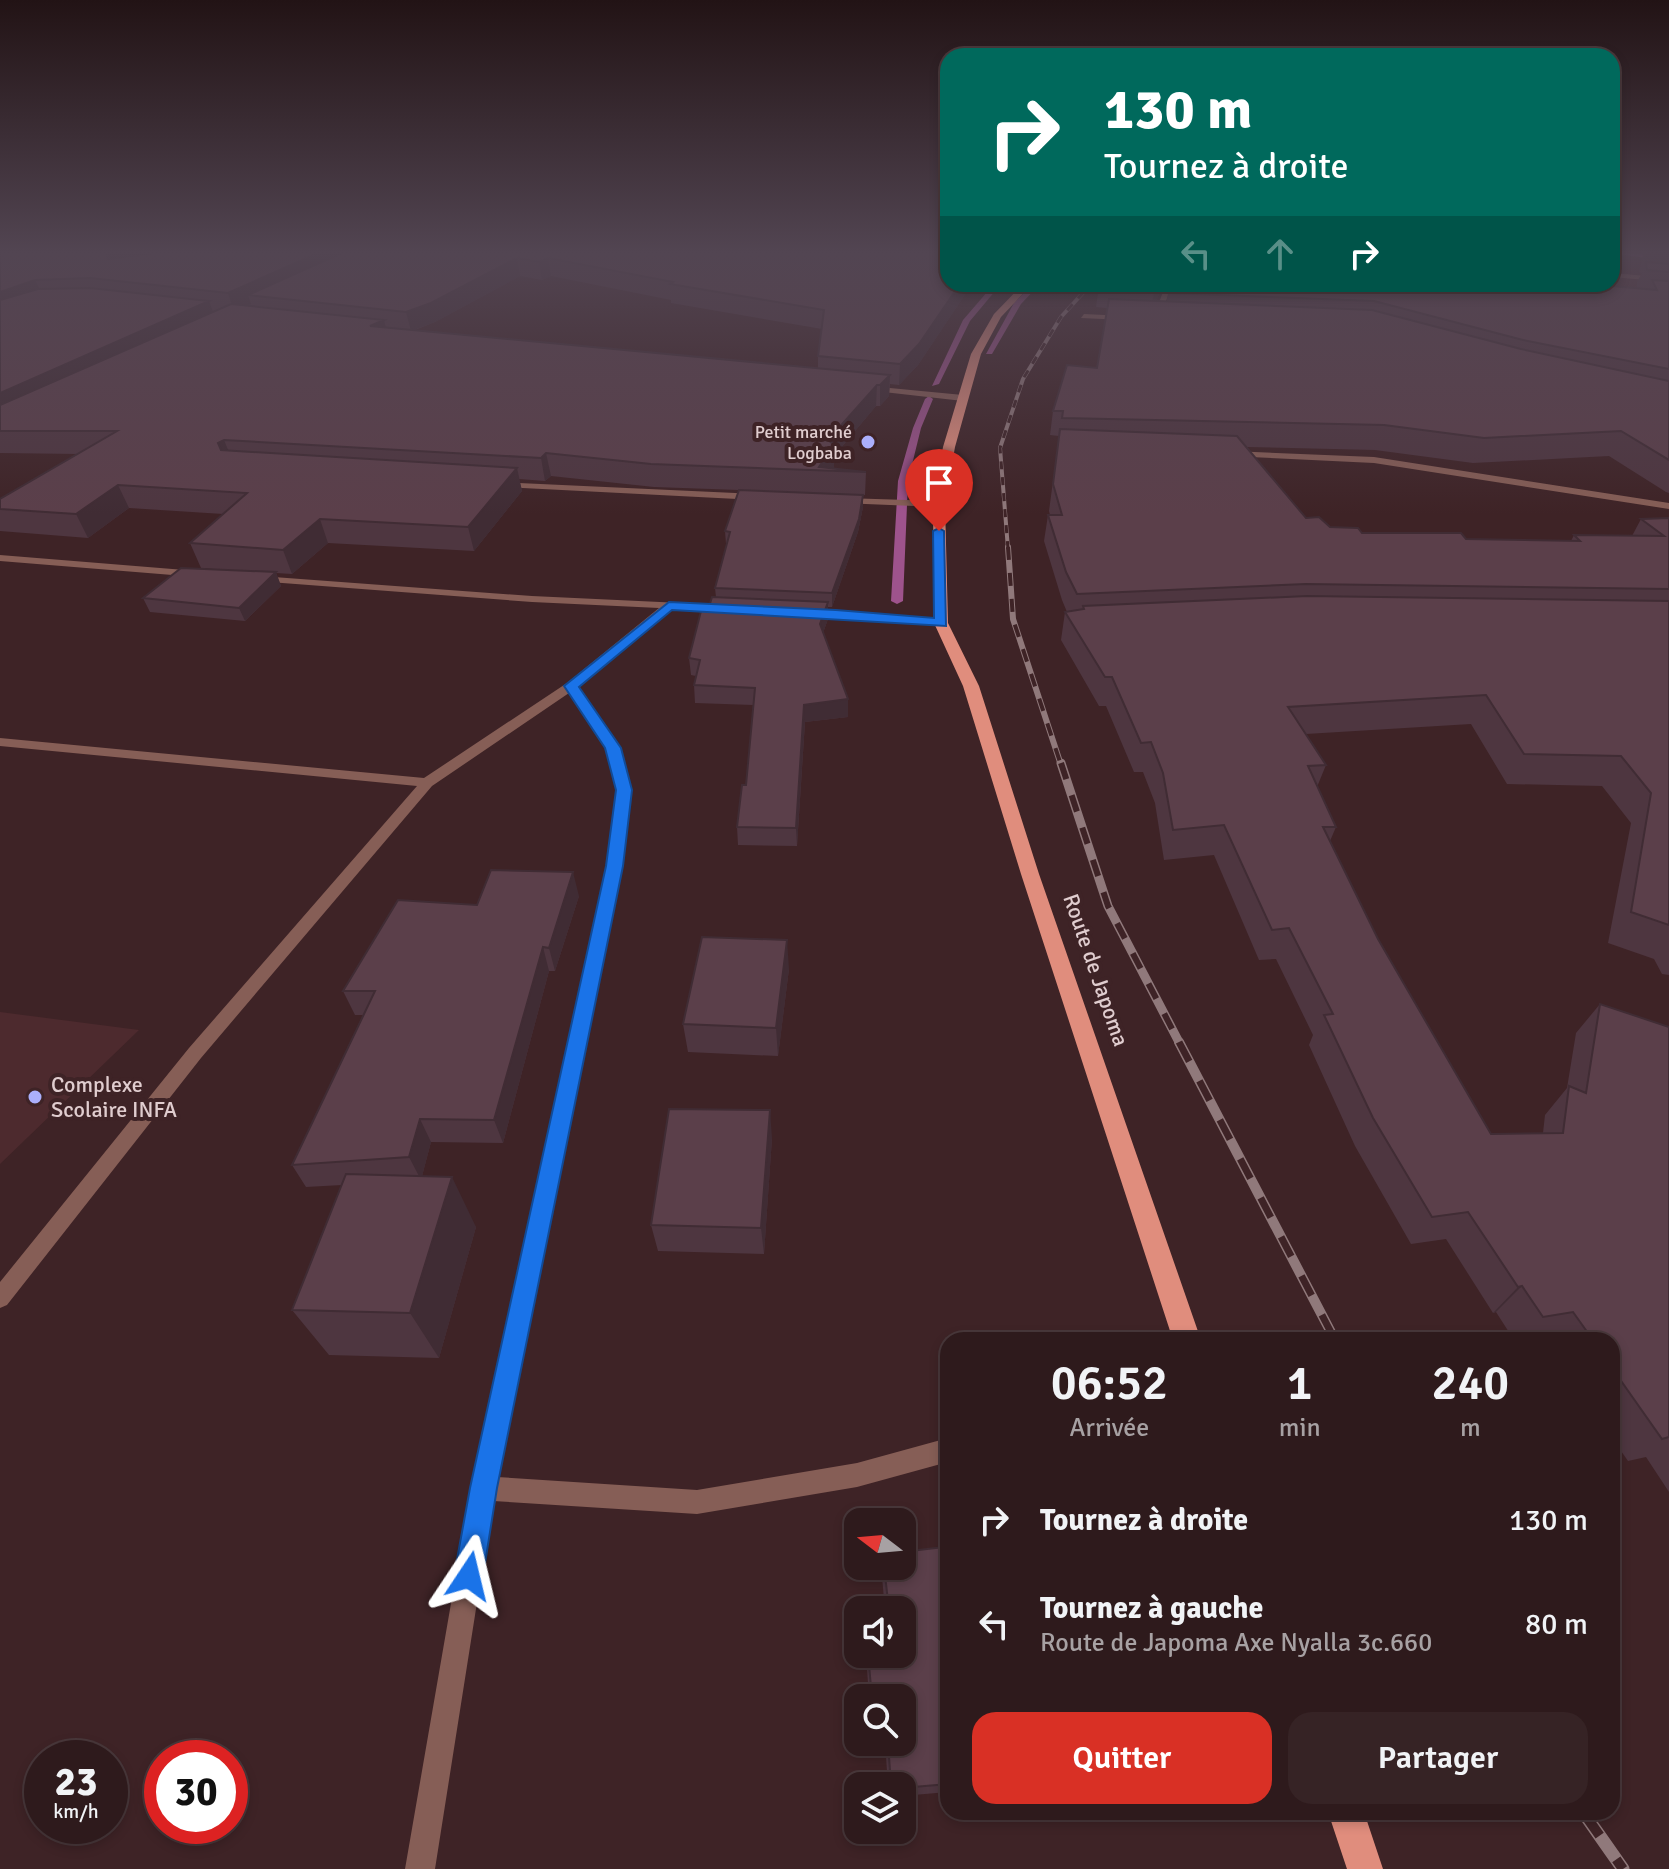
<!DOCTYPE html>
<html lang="fr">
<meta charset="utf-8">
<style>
:root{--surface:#2e1a1c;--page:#362325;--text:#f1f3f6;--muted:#a7a1a3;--line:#49383b;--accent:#d93025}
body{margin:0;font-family:Signika,sans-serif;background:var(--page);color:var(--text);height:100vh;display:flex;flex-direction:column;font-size:30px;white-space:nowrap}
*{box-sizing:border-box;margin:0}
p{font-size:26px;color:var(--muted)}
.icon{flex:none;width:44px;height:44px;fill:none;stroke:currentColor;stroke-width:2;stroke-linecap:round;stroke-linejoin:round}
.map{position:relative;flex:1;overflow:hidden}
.side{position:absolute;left:940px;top:1332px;width:680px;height:488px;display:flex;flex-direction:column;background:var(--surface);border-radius:24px;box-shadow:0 4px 12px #0003,0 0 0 2px var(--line)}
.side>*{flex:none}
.top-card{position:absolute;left:940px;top:48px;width:680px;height:244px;border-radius:24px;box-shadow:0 4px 12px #0003,0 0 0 2px var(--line);background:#00695c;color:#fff;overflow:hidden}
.needle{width:52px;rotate:286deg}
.fabs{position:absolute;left:844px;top:1508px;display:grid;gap:16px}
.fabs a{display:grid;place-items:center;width:72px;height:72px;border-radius:16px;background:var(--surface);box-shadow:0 4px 12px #0003,0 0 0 2px var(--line);font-size:40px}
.speed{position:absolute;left:24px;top:1740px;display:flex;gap:16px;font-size:40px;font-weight:700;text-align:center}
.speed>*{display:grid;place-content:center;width:104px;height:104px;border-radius:50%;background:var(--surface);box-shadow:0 4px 12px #0003,0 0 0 2px var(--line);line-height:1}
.speed small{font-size:20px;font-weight:400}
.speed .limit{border:12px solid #d22;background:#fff;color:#111}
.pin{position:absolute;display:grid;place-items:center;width:68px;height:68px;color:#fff;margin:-82px -34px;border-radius:50% 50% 50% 0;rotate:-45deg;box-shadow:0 0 8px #0007}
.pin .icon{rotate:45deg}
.me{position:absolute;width:88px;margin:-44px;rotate:10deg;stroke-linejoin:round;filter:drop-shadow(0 0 6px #0008)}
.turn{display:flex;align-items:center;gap:28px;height:168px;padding:0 32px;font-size:36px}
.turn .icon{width:104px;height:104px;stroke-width:2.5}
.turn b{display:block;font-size:56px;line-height:68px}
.lanes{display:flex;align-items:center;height:76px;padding:0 32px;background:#0003;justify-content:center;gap:40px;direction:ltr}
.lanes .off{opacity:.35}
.eta{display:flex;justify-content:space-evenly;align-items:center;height:136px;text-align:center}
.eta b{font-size:48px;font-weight:600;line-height:56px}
.button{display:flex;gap:16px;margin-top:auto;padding:16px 32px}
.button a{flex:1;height:92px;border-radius:24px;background:var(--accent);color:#fff;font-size:32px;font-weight:600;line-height:92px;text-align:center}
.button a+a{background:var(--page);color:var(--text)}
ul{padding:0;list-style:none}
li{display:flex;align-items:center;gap:24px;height:104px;padding:0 32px}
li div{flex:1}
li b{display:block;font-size:30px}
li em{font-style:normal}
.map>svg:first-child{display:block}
.built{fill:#4d2a2e}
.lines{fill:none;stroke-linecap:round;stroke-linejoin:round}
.stream{fill:#9e538c;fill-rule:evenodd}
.service{fill:#865e56;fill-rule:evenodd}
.minor{fill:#865e56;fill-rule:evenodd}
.primary{fill:#e08d7d;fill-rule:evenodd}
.rail-far4-casing{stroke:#90797b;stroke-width:4}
.rail-far3-casing{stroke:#90797b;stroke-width:6}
.rail-far2-casing{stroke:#90797b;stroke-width:9}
.rail-far1-casing{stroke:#90797b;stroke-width:10}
.rail-casing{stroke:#90797b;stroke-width:13}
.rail-far4{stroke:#3e2326;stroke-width:3;stroke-dasharray:8;stroke-linecap:butt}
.rail-far3{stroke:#3e2326;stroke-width:4;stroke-dasharray:13;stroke-linecap:butt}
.rail-far2{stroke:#3e2326;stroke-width:6;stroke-dasharray:17;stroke-linecap:butt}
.rail-far1{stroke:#3e2326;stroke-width:7;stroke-dasharray:22;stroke-linecap:butt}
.rail{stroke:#3e2326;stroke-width:10;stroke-dasharray:29;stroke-linecap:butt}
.wall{fill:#4e3640;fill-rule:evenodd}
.shaded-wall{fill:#402c34}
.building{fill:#5b3f4a;stroke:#402c34;stroke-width:2}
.route{fill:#1a73e8;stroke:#114b97;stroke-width:2}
.poi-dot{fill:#abaffb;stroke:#3e2326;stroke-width:3}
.labels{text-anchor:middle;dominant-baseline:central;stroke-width:8;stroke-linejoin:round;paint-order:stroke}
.far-poi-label{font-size:18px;fill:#e0cdcf;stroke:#3e2326;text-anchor:end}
.street-label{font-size:22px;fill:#e0cdcf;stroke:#3e2326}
.poi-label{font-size:22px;fill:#e0cdcf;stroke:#3e2326;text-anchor:start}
</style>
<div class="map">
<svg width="1669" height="1869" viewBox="0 0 1669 1869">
<rect width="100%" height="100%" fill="#3e2326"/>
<path class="built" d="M 1612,252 L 1669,252 L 1669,292 L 1569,284 L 1612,284 Z
M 0,1012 L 139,1030 L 0,1164 Z"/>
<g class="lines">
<path class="stream" d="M 1615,252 L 1669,257 L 1669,261 L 1618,254 Z
M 994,284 L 1001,284 L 970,321 L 939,384 L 932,386 L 963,320 Z
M 1033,284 L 1040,284 L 1021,304 L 992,354 L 986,354 L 1014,303 Z
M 929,396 L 933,399 L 921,428 L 908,481 L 903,601 L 897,604 L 891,601 L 898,481 L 913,428 L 925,399 Z"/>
<path class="service" d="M 1612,273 L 1669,278 L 1669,282 L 1612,277 Z"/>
<path class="minor" d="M 1171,284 L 1178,284 L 1169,293 L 1158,321 L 1152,321 L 1163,292 Z
M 1084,314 L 1125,316 L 1129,318 L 1125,320 L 1081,318 Z
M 869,386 L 963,395 L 967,398 L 963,401 L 866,390 Z
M 1231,451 L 1374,457 L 1669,503 L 1669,509 L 1374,463 L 1228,456 L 1226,454 Z
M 498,482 L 757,494 L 762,497 L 757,500 L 501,487 L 498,486 Z
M 844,498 L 939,501 L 944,504 L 939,507 L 841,503 L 841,499 Z
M 0,555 L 197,571 L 202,574 L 197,577 L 0,561 Z
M 260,576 L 532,596 L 724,605 L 730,608 L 724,611 L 672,609 L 578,687 L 620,748 L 631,790 L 623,866 L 497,1477 L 697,1490 L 857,1463 L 948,1438 L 948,1462 L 857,1487 L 697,1514 L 493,1501 L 435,1869 L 405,1869 L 471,1488 L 607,866 L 617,790 L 606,748 L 569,693 L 432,786 L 201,1058 L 7,1305 L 0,1308 L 0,1282 L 189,1048 L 417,786 L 0,746 L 0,738 L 424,778 L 567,683 L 659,608 L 532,602 L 256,581 L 256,577 Z
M 807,609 L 941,620 L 947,623 L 941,626 L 803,614 L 803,610 Z"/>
<path class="primary" d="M 1023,284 L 1032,284 L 1001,317 L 981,354 L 955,447 L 945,504 L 948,623 L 979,686 L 1039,874 L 1201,1340 L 1173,1340 L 1021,874 L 963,686 L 934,623 L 933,504 L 943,447 L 971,354 L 994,314 Z
M 1328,1812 L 1364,1812 L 1383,1869 L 1347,1869 Z"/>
<g class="rail-far4-casing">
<path id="rail-far4" d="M 1008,549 L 1000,448 L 1023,379 L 1061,317 L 1091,284"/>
</g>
<g class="rail-far3-casing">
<path id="rail-far3" d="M 1008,547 L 1013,619 L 1061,765"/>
</g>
<g class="rail-far2-casing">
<path id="rail-far2" d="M 1061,763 L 1108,906 L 1180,1044"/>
</g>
<g class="rail-far1-casing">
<path id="rail-far1" d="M 1179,1042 L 1335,1340"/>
</g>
<g class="rail-casing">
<path id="rail" d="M 1583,1812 L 1623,1869"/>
</g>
<use href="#rail-far4" class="rail-far4"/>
<use href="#rail-far3" class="rail-far3"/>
<use href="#rail-far2" class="rail-far2"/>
<use href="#rail-far1" class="rail-far1"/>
<use href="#rail" class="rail"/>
</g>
<path class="wall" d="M 0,252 L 139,252 L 127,257 L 948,252 L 948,284 L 972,284 L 918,365 L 899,385 L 890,384 L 889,396 L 880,406 L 876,406 L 834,456 L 833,469 L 866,472 L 865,495 L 863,495 L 863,507 L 858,532 L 832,607 L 828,607 L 828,619 L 823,633 L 848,699 L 848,717 L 805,722 L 797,846 L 738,845 L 737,827 L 746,785 L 753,705 L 695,703 L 694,685 L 696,676 L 691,675 L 689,658 L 709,607 L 716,597 L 715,588 L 727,544 L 726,544 L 725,531 L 739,490 L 654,487 L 551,476 L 545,481 L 519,479 L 522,491 L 474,551 L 328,543 L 292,574 L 276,573 L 281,586 L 245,621 L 150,612 L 143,598 L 242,571 L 201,568 L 190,543 L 223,514 L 129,508 L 88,538 L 0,531 L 0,499 L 78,454 L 0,453 ZM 520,276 L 542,280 L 551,276 L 671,300 L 671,303 L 822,329 L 818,356 L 818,368 L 415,330 L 435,322 Z
M 1644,252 L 1669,252 L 1669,493 L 1666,492 L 1609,456 L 1473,463 L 1375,450 L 1247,447 L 1306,518 L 1330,527 L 1362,533 L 1466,539 L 1571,541 L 1574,535 L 1632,536 L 1641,519 L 1669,518 L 1669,975 L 1662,974 L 1654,959 L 1608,943 L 1631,823 L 1602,786 L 1507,784 L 1471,724 L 1306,734 L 1326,765 L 1317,787 L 1336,827 L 1330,841 L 1378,939 L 1491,1134 L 1543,1133 L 1545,1115 L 1567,1088 L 1576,1033 L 1600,1004 L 1669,1027 L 1669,1492 L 1646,1457 L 1628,1461 L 1612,1438 L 1612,1340 L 1547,1340 L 1545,1337 L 1530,1340 L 1514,1340 L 1496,1312 L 1493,1313 L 1446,1239 L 1411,1244 L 1355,1146 L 1309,1045 L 1313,1035 L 1276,959 L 1259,960 L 1214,855 L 1164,860 L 1155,803 L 1143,772 L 1134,772 L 1106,706 L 1099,706 L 1061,640 L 1065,612 L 1067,612 L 1062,600 L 1044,541 L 1048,515 L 1050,515 L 1049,511 L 1059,436 L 1050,435 L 1053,411 L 1097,368 L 1107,308 L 1096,307 L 1099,286 L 1161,290 L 1156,301 L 1167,301 L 1168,293 L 1637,288 L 1637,282 L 1642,273 L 1639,272 Z
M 579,896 L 555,971 L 549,971 L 503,1143 L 431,1142 L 422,1176 L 476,1227 L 439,1358 L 329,1355 L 292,1310 L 342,1185 L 306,1187 L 292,1165 L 363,1015 L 355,1015 L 343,991 L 477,905 Z
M 789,969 L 778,1056 L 688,1052 L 683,1024 Z
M 772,1138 L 764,1254 L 658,1251 L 651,1225 Z
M 945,1474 L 948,1474 L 948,1536 L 943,1485 Z
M 881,1566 L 902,1566 L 948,1572 L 948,1792 L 902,1796 L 902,1786 L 888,1786 L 885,1742 L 902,1742 L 902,1698 L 869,1698 L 866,1654 L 902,1654 L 902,1610 L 885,1610 Z"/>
<path class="shaded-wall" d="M 106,252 L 139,252 L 112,263 L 108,259 Z
M 320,252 L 363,252 L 248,295 L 251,304 L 234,312 L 228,293 Z
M 517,258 L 520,276 L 435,322 L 411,331 L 406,312 Z
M 548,258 L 551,276 L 542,280 L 539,262 Z
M 35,280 L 44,298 L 0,314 L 0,292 Z
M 960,284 L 972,284 L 918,365 L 899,385 L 900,364 Z
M 1158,284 L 1167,284 L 1161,290 L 1150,314 L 1154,293 Z
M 209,301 L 216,320 L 0,420 L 0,393 Z
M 384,320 L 389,340 L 370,326 Z
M 890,375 L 889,396 L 880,406 L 880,385 Z
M 877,385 L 876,406 L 834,456 L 834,468 L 832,471 L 819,467 L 828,440 Z
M 224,440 L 233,462 L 227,466 L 218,443 Z
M 546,453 L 551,476 L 545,481 L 541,458 Z
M 517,468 L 522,491 L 474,551 L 468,527 Z
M 118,485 L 129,508 L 88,538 L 76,514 Z
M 863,495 L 863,507 L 858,532 L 832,607 L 832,593 Z
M 320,519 L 328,543 L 292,574 L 283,550 Z
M 276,572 L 281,586 L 245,621 L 239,608 Z
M 828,602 L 828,619 L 820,641 L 820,624 Z
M 848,699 L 848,717 L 805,722 L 797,846 L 796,828 L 804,705 Z
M 573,872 L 579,896 L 555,971 L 549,948 Z
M 787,940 L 789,969 L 778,1056 L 776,1028 Z
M 543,947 L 549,971 L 503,1143 L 494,1120 Z
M 770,1110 L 772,1138 L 764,1254 L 761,1228 Z
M 420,1119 L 431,1142 L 421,1180 L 409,1157 Z
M 452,1177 L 476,1227 L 439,1358 L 410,1313 Z
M 1522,1286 L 1496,1312 L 1493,1313 L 1518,1287 Z"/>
<path class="building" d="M 0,252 L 106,252 L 108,259 L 162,252 L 320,252 L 228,293 L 90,278 L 35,280 L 0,292 Z
M 344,252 L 948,252 L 948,284 L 960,284 L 919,344 L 900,364 L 818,356 L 824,310 L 670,284 L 673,282 L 548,258 L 539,262 L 517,258 L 431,303 L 406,312 L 248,295 Z
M 1649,252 L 1669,252 L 1669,254 Z
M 1646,262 L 1669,264 L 1669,272 L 1647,270 Z
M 1652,280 L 1669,281 L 1669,369 L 1523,340 L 1374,301 L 1168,293 L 1172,284 L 1590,284 L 1657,290 Z
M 1101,284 L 1158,284 L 1154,293 L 1116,291 L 1119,289 L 1099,286 Z
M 90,288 L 209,301 L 0,393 L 0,300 L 38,289 Z
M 1109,299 L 1372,310 L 1521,349 L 1669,381 L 1669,460 L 1621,431 L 1484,438 L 1384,425 L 1062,418 L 1063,411 L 1053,411 L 1067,365 L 1097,368 Z
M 231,304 L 384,320 L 370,326 L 890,375 L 880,385 L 877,385 L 828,440 L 834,445 L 819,467 L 866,472 L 651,464 L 546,453 L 541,458 L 224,440 L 218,443 L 221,450 L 517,468 L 468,527 L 320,519 L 283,550 L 190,543 L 247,493 L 118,485 L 76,514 L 0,509 L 0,499 L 117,431 L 0,431 L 0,405 Z
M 1060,429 L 1237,436 L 1306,518 L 1319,517 L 1330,527 L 1358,528 L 1362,533 L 1461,533 L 1466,539 L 1580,541 L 1574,535 L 1664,536 L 1641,519 L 1669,518 L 1669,589 L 1306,584 L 1077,594 L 1066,572 L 1048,515 L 1062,515 L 1053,484 Z
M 739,490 L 863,495 L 859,519 L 832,593 L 715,588 L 730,532 L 725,531 Z
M 181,568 L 276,572 L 239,608 L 143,598 Z
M 1307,596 L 1669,601 L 1669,925 L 1631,912 L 1651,793 L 1621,756 L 1524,754 L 1486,695 L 1288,707 L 1326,765 L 1308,766 L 1336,827 L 1323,827 L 1378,939 L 1491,1134 L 1563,1133 L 1569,1086 L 1586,1093 L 1600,1004 L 1669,1027 L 1669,1437 L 1662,1439 L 1612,1368 L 1612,1340 L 1593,1340 L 1573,1312 L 1543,1317 L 1522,1286 L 1518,1287 L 1468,1212 L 1432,1217 L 1373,1118 L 1324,1015 L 1333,1014 L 1289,928 L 1272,930 L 1224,825 L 1173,830 L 1163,773 L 1151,742 L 1141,743 L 1112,677 L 1105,677 L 1065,612 L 1084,609 L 1083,606 Z
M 712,597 L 828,602 L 820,624 L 848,699 L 804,705 L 796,828 L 737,827 L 742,785 L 746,785 L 755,688 L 694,685 L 700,660 L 689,658 L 702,607 L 709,607 Z
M 491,870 L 573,872 L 549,948 L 543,947 L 494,1120 L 420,1119 L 409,1157 L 292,1165 L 375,991 L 343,991 L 398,900 L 477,905 Z
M 702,937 L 787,940 L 776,1028 L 683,1024 Z
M 669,1109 L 770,1110 L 761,1228 L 651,1225 Z
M 346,1174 L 452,1177 L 410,1313 L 292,1310 Z
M 945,1474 L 948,1474 L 948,1504 Z
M 944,1547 L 948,1572 L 948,1784 L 902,1788 L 902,1786 L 891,1786 L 888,1742 L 902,1742 L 902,1698 L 885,1698 L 884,1686 L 871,1687 L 868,1654 L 902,1654 L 902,1610 L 889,1610 L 884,1566 L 902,1566 L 902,1552 Z"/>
<linearGradient id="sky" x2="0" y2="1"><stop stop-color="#221315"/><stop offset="0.49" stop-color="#524552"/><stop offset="1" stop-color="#524552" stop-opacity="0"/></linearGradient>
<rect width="1669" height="514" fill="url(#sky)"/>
<path class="route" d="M 939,528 L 944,531 L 946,626 L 672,610 L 579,687 L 621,748 L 632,790 L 623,866 L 497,1488 L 483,1576 L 479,1586 L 469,1590 L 458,1586 L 454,1576 L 470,1488 L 606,866 L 616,790 L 605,748 L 564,686 L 669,602 L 836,610 L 934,618 L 933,531 Z"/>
<g class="poi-dot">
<circle cx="868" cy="442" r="8"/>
<circle cx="35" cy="1097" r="8"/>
</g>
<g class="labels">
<g class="far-poi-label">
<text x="852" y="432">Petit marché<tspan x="852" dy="21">Logbaba</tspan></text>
</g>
<g class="street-label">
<text transform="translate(1096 970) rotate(71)">Route de Japoma</text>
</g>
<g class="poi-label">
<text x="51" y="1084">Complexe<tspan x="51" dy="25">Scolaire INFA</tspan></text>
</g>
</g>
</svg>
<div class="fabs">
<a><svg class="needle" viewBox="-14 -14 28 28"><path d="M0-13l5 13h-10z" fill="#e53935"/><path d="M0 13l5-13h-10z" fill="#a7a1a3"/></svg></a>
<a><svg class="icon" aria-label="sound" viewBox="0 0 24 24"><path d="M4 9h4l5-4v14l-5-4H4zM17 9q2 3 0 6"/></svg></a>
<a><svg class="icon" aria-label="search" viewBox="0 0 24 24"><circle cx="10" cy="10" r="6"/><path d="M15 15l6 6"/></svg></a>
<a><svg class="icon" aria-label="layers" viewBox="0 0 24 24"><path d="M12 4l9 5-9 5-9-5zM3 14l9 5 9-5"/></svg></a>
</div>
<div class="speed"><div>23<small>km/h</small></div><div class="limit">30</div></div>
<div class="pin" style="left:939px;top:531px;background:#d93025"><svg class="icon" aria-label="arrive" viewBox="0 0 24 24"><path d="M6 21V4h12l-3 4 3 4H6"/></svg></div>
<svg class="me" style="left:469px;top:1576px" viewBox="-20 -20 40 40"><path d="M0-17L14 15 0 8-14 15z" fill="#1a73e8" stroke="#fff" stroke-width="4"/></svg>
<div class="top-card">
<div class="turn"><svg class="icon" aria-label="right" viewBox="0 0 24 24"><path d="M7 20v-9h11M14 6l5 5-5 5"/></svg><div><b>130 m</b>Tournez à droite</div></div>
<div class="lanes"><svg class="icon off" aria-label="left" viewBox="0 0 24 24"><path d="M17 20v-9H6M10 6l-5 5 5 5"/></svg><svg class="icon off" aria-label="ahead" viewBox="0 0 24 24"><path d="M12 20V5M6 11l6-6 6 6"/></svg><svg class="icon" aria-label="right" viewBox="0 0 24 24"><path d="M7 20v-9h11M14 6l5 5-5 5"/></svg></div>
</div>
<section class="side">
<div class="eta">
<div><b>06:52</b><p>Arrivée</p></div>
<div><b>1</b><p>min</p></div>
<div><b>240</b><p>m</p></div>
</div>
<ul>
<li><svg class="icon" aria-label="right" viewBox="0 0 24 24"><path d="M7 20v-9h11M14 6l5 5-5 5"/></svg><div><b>Tournez à droite</b></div><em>130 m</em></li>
<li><svg class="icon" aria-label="left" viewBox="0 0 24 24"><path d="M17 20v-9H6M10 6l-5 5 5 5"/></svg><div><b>Tournez à gauche</b><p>Route de Japoma Axe Nyalla 3c.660</p></div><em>80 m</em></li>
</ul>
<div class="button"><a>Quitter</a><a>Partager</a></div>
</section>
</div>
